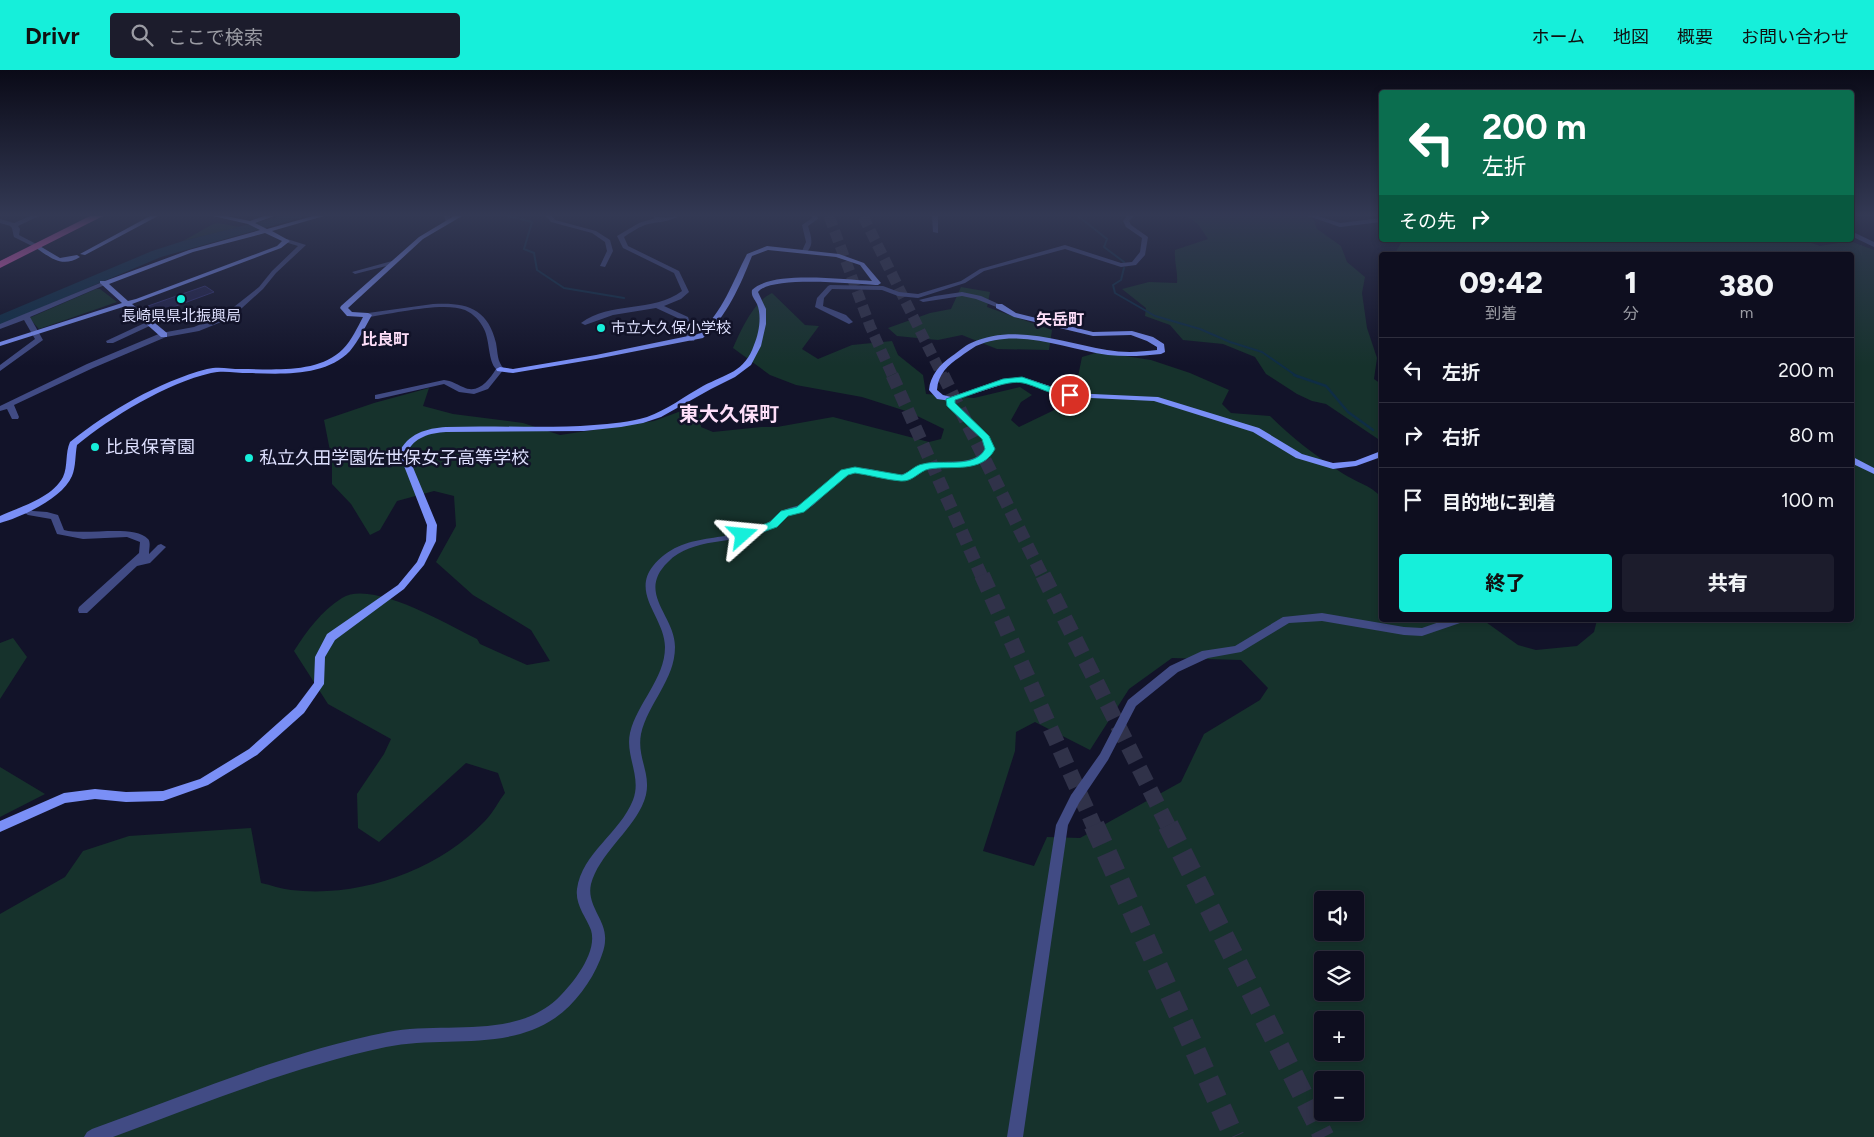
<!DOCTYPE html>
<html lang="ja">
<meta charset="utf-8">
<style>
:root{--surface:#0e0e1f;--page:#1c1c2c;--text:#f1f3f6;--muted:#9b9ca4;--line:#2e2e3d;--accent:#16efda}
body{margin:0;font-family:Figtree,"Noto Sans JP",sans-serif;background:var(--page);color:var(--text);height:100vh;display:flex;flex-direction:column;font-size:19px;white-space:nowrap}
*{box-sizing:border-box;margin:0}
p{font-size:16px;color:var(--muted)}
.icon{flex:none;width:28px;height:28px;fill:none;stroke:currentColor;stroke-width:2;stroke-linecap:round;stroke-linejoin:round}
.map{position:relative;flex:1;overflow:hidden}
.side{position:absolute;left:1379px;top:182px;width:475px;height:370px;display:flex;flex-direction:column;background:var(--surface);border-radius:5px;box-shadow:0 2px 8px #0003,0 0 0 1px var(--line)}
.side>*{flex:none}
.hud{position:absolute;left:1379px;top:20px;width:475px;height:152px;border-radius:5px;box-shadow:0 2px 8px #0003,0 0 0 1px var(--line);background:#0b6e4f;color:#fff;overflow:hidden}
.fabs{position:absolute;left:1314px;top:821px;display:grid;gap:10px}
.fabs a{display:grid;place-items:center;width:50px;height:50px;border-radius:5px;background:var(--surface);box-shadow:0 2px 8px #0003,0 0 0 1px var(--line);font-size:25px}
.pin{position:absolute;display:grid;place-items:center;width:42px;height:42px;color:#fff;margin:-21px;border:2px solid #fff;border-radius:50%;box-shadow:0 1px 5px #0007}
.me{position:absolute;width:55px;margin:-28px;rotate:72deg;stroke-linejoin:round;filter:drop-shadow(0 0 4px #0008)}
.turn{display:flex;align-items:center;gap:18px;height:105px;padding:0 20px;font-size:22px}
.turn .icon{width:65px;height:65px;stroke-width:2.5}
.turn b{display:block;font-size:35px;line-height:42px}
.then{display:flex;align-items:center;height:48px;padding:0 20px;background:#0003;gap:10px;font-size:19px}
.eta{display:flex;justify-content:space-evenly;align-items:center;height:85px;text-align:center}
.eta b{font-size:30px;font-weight:800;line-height:35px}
.action{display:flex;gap:10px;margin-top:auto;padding:10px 20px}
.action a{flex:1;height:58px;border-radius:5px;background:var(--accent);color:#111;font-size:20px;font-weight:800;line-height:58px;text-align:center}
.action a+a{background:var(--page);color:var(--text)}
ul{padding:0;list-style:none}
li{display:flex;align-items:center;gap:15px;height:65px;padding:0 20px;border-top:1px solid var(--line)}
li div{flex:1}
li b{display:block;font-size:19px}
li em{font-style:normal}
header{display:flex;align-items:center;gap:30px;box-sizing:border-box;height:70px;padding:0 25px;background:var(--accent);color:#111}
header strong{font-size:24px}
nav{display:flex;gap:28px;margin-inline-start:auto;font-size:18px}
.search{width:350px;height:45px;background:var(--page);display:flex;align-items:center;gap:12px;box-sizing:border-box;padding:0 18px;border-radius:5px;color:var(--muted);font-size:19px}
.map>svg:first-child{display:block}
.green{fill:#16322c;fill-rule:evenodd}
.water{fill:#0f2d45}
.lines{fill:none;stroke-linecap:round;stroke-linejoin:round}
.stream-far1{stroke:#0f2d45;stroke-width:2}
.stream{stroke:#0f2d45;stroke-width:2.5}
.building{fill:#202049;stroke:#333373}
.highway-tunnel-far3{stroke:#303249;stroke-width:11;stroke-dasharray:11 5;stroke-linecap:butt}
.highway-tunnel-far2{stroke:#303249;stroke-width:13;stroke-dasharray:13 6;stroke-linecap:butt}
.highway-tunnel-far1{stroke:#303249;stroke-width:16;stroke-dasharray:16 8;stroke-linecap:butt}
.highway-tunnel{stroke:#303249;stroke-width:21;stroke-dasharray:21 10;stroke-linecap:butt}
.street{fill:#414b84;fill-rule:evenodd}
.secondary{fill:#7a8ff6;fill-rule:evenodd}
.highway{fill:#f460c4;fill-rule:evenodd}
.route{fill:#16efda;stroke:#0e9b8e}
.poi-dot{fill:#16efda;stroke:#121329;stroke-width:2}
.labels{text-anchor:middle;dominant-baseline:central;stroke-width:5;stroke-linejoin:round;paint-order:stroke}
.far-poi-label{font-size:15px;fill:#dddffd;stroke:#121329}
.far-quarter-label{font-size:16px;font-weight:bold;fill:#fddef8;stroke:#121329}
.poi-label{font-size:18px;fill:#dddffd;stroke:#121329;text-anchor:start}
.quarter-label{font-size:20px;font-weight:bold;fill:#fddef8;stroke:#121329}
</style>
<header>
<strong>Drivr</strong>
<div class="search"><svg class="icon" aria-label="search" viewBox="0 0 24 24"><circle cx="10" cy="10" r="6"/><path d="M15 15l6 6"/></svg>ここで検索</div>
<nav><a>ホーム</a><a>地図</a><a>概要</a><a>お問い合わせ</a></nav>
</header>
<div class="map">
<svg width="1874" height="1067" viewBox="0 0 1874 1067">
<rect width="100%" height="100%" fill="#121329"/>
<path class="green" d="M 1186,146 L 1312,146 L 1317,159 L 1341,176 L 1347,192 L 1365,207 L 1362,223 L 1367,258 L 1377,288 L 1374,309 L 1381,314 L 1381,371 L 1326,334 L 1312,331 L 1297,324 L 1266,304 L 1255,287 L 1223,274 L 1183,270 L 1170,255 L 1145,246 L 1146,238 L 1122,219 L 1149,212 L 1177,213 C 1178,201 1174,192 1175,180 L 1208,169 L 1198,154 Z
M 218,153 L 240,157 L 183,171 L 213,154 Z
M 1400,170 L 1809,170 L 1809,172 L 1820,176 L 1850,171 L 1874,180 L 1874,1067 L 0,1067 L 0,844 L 65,807 L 83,781 L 129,766 L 251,758 L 261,813 C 271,815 281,819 291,820 C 360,828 437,801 485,751 C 493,743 498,732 505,723 L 498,703 L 466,693 L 379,772 L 358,758 L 357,724 L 384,684 L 391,669 L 328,634 L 294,581 C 307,561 321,541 342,528 C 372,509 448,555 477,569 L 480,574 L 527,595 L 550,591 L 531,560 L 473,525 L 436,492 L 456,456 L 454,426 L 434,421 L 397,431 L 380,460 L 370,465 L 351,434 L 332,414 L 332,391 L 324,350 L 374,333 L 429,318 L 423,336 L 453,344 L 523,353 L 560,365 L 654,351 L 692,337 L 702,343 L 701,357 L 713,362 L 761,357 L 777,357 L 833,347 L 929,372 L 941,369 L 944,359 L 909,342 L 862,327 L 796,315 L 770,305 L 733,278 C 741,260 753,232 772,223 L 805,255 L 819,256 L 802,279 L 818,289 L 852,275 L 892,271 L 898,285 L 923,305 L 926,324 L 974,328 L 1020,317 L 1032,325 L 1021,332 L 1011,350 L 1019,357 L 1073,331 L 1082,287 L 1099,282 L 1151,290 L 1190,303 L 1229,320 L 1222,334 L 1231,343 L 1270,346 C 1292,368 1316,386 1342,403 C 1355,412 1371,415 1381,427 L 1381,550 L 1483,550 L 1518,575 L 1536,580 L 1577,576 L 1594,562 L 1597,550 L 1851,550 L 1851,185 L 1394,185 L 1401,173 ZM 1172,588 L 1241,590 L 1268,618 L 1260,630 L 1204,664 L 1181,712 L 1080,768 L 1047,767 L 1034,796 L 983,781 L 1015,681 L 1016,662 L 1035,652 L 1090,680 L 1129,619 ZM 1322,830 L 1355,830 L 1355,862 L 1322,862 ZM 1322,890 L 1355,890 L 1355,922 L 1322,922 ZM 1322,950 L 1355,950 L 1355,982 L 1322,982 ZM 1322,1010 L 1355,1010 L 1355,1042 L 1322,1042 Z
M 961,217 L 990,222 L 987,237 L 1052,260 L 1049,280 L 997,279 L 962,265 L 938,270 L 897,266 L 888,258 L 930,243 L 951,239 Z
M 96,219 L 100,219 L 117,232 L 39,259 L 29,248 Z
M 13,568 L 27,587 L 0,629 L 0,573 Z
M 0,697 L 45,724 L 0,747 Z"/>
<path class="water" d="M 282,146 L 307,146 L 161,187 L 0,255 L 0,245 L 152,181 L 183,171 Z"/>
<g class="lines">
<path class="stream-far1" d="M 509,146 L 532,152 L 524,179 L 534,183 L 537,200 L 564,218 L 624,228
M 1078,146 L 1107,169 L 1104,177 L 1124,192
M 1124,198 L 1121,210 L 1113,215 L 1115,223 L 1155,246 L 1200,259 L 1230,272 L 1262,282 L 1298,307"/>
<path class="stream" d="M 1294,305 L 1326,316 L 1348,342 L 1373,360"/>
</g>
<path class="building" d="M 205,216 L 214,222 L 157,243 L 148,236 Z"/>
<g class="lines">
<path class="highway-tunnel-far3" d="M 829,146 L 870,256 L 893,307
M 863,146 L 943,307"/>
<path class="highway-tunnel-far2" d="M 892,305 L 982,507
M 943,305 L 1043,507"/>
<path class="highway-tunnel-far1" d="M 982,505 L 1094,756
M 1043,505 L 1168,756"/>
<path class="highway-tunnel" d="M 1094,755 L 1234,1067
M 1168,755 L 1324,1067"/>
<path class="street" d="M 30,146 L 39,146 L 18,156 L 20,159 L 19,165 L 40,176 L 40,178 L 36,178 L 14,167 C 11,155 14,157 0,153 L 0,149 L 14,153 Z
M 444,146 L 450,146 L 450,152 L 446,152 Z
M 546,146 L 552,146 L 555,150 L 596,161 L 610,170 L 613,181 L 605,197 L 600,196 L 607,181 L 605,172 L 592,163 L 551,152 Z
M 651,146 L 666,148 L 679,146 C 668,153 657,151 645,155 C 637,158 630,163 624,167 L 628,176 L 679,201 L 689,222 L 681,229 L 664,236 L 688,247 L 695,269 L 694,271 L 691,271 L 687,269 L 682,250 L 656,238 L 613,245 L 585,255 L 581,253 C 610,231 653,243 682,221 L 674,203 L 623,178 L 617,166 L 639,153 L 655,148 Z
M 811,146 L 817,146 L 818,149 L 808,156 C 811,166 815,176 805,183 L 802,181 L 806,172 L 802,155 L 812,148 Z
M 932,146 L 938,146 L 938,163 L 933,162 Z
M 1127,146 L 1134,146 L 1129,151 L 1131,155 L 1148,167 L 1145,185 L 1136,195 L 1121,197 L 1065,179 L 984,201 L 965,213 L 918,228 L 898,226 L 882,220 L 832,219 L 824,228 L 823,236 L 846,245 L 853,252 L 849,254 L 815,237 L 817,228 L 828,216 L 830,215 L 883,216 L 899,222 L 918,224 L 961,211 L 980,199 L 1065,175 L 1121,193 L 1132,192 L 1140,182 L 1142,168 L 1126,157 L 1123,151 Z
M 1308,146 L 1318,146 L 1340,153 L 1381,148 L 1381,152 L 1340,157 Z
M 1851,161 L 1874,172 L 1874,177 L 1851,166 Z
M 287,169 L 306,175 L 276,203 L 263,219 L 231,248 L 199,261 L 166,267 L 93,298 L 14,335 L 19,347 L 18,349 L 12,349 L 7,339 L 0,341 L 0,336 L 87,294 L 161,263 L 194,257 L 225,244 L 259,217 L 272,201 L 298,176 L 285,172 L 285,170 Z
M 392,191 L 395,193 L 394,194 L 355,204 L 352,202 Z
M 105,211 L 108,213 L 107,214 L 30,247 L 43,270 L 0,301 L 0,295 L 35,269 L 24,250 L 0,259 L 0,254 Z
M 962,222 L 981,226 L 1003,236 L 999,238 L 976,229 L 962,226 L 923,232 L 919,230 L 935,226 Z
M 433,234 C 466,232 488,238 496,273 C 498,284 497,291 504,299 L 488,319 L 474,324 L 459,322 L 444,314 L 378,329 L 375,329 L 375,325 L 444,310 C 452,311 456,314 463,317 C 478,325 489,310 496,299 C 488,291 490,271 484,259 C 480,251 474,244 465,240 C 444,231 391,244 368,247 L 364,245 L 368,243 Z
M 149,251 L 156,253 L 113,273 L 107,273 L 106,271 Z
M 948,327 L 954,327 L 954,333 L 989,366 L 994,379 C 975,406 953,390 927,399 C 916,403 909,411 896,410 C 883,410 870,402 857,403 C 835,404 826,428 809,438 C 803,441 796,441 790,444 C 782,448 777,456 769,460 C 737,475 694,466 668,492 C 636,523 675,545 675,577 C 675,610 648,633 641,664 C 636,691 656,707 642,736 C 629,763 599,785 591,814 C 586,836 607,850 605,871 C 605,877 602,885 600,890 C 591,912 575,934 555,948 C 505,982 442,965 386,977 C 292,997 202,1034 113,1067 L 84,1067 L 87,1062 L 92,1059 C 189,1024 286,982 388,962 C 442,951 511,970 556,930 C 572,915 598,883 591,860 C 586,847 575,835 577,819 C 582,783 620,763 633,730 C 642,707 625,686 630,663 C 637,633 665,609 665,577 C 665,548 631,524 653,496 C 684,458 731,475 767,453 C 773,450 776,444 782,441 C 789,437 798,437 805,432 C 823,420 831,400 855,398 C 870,397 884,403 898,405 C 908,404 914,398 923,395 C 944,388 971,398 986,379 L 982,369 L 947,336 L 946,334 Z
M 24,436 L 33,441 L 47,442 L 58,445 L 64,460 C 86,466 134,454 148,469 C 151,472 149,479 149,484 L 158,475 L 161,474 L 166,477 L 150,493 L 137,496 L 87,543 L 79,543 L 78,540 L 79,537 L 139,483 L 140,472 L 127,467 L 83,469 L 57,464 L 51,449 L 28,445 L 19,439 Z
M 1322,543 L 1404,557 L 1422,558 L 1445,550 L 1461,550 L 1460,553 L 1422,566 L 1404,565 L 1322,551 L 1289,553 L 1241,582 L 1208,588 L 1178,602 L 1136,636 L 1108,690 L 1079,733 L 1068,755 L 1023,1067 L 1007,1067 L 1056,755 L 1071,725 L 1100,684 L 1128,630 L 1170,596 L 1202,581 L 1235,576 L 1283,547 Z"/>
<path class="secondary" d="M 150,146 L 158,146 L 85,185 L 80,184 Z
M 213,146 L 226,146 L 250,151 L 264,146 L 274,146 L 255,153 L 267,159 L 313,146 L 324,146 L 272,161 L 290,171 L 281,178 L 132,234 L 167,263 L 167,267 L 161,267 L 126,236 L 0,276 L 0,272 L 122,233 L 100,213 L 100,211 L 105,211 L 189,180 L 260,160 L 248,154 ZM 265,163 L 282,171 L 277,176 L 136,229 L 128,231 L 109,214 L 193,182 Z
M 454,146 L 462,146 L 423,169 L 348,238 L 352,242 L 368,243 L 372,245 C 365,257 359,270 350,281 C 325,307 281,304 249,303 C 236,303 223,300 211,303 C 167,313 111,347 77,375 C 75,385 76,396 72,406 C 63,428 22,447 0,453 L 0,446 C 20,437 52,428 63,407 C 68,396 65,383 70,372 C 109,341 158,312 207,299 C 219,296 229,299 241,299 C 274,299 318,304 343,279 C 352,270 357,258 363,247 L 347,246 L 340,238 L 341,236 L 419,167 Z
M 38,175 L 60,188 L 77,185 L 80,187 C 62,198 51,188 36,178 L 35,177 Z
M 767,176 L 839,184 L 864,193 L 881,213 L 878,215 C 855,214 771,205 758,222 L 766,239 L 766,254 L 761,276 L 751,295 L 735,307 L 711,319 L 661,347 L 643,353 L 621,357 L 584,361 L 446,362 C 430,363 414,367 407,383 L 437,455 L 436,471 L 424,495 L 404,519 L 335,570 L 325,587 L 324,614 L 304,643 L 257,685 L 208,715 L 163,731 L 126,732 L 95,729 L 65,733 L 0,762 L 0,751 L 64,723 L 95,719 L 126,722 L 163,721 L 200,709 L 249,679 L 296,637 L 314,613 L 315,587 L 327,564 L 398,515 L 417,492 L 426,471 L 427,455 L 399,383 C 407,364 427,358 446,357 C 495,355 545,359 594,355 C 611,354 630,352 647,347 C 667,340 685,326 703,316 C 726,304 745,302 754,275 C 759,263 762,246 757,234 C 754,228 751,226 752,220 C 772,200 844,210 872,211 L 860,195 L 836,187 L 768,180 L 752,186 C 740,216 727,246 703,268 L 596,289 L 513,303 L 497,301 L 496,299 L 500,297 L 513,299 L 596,285 L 698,264 C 723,242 732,213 747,184 Z
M 996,234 L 1002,234 L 1016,243 L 1093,262 L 1132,261 L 1153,267 L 1164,274 L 1165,282 L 1161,284 C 1143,286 1126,287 1108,285 C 1066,279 1018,257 976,276 C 971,279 965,283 960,287 C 948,295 938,304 937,320 L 943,325 L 951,327 L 1003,309 L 1022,307 L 1071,323 L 1158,327 L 1259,358 L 1302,384 L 1333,393 L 1355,391 L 1381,381 L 1381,387 L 1356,396 L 1333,399 L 1296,388 L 1253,362 L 1154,331 L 1070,327 L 1021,311 L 1007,313 L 951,331 L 937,329 L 929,320 C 930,306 940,294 952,286 C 958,282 964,276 971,273 C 1015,253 1063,273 1107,280 C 1124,283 1140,282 1157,280 L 1157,277 L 1147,271 L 1131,265 L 1093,266 L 1014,247 L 996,238 Z
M 1851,386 L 1874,398 L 1874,404 L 1851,393 Z"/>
<path class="highway" d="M 90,146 L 103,146 L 0,198 L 0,191 Z"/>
</g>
<linearGradient id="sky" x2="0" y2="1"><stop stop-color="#0a0a17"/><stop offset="0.49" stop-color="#333954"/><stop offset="1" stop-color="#333954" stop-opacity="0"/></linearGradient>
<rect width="1874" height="296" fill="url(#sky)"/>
<path class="route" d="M 1022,307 L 1074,325 C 1066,332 1035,315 1023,313 C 1007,309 972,325 955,330 L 955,333 L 989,366 L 995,379 C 982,404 952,395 929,399 C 919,401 913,412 901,411 C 886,410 870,405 855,403 L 848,405 L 804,442 L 788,446 L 777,457 L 743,469 L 737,465 L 770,452 L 781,441 L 797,437 L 841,400 L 855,397 L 902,405 C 910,402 915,395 923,394 C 941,389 975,399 985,379 L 982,369 L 947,336 L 946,329 L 1003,309 Z"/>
<g class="poi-dot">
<circle cx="181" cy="229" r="5"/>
<circle cx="601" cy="258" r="5"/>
<circle cx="95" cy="377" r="5"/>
<circle cx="249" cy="388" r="5"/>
</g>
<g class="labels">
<g class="far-poi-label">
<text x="181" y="246">長崎県県北振興局</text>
<text x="611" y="258" text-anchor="start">市立大久保小学校</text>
</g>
<g class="far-quarter-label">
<text x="1060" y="249">矢岳町</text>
<text x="385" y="269">比良町</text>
</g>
<g class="poi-label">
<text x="105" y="377">比良保育園</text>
<text x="259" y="388">私立久田学園佐世保女子高等学校</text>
</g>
<g class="quarter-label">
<text x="729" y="344">東大久保町</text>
</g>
</g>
</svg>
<div class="fabs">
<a><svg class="icon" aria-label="sound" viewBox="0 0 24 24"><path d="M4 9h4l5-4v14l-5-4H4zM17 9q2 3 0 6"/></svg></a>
<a><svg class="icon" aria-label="layers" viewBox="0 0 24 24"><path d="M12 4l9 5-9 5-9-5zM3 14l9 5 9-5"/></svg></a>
<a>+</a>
<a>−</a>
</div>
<div class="pin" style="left:1070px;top:325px;background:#d93025"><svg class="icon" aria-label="arrive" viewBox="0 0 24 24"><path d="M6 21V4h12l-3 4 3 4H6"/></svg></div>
<svg class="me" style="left:743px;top:465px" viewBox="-20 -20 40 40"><path d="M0-17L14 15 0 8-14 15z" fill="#16efda" stroke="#fff" stroke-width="4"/></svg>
<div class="hud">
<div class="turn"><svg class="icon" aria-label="left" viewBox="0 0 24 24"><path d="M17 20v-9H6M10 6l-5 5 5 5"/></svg><div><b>200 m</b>左折</div></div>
<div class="then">その先<svg class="icon" aria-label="right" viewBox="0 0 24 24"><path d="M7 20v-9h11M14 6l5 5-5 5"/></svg></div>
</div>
<section class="side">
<div class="eta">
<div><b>09:42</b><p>到着</p></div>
<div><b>1</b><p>分</p></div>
<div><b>380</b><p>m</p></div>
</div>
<ul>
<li><svg class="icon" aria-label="left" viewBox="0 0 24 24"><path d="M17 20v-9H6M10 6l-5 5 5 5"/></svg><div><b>左折</b></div><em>200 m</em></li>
<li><svg class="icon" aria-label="right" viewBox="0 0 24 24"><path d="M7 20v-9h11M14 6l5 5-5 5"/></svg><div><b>右折</b></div><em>80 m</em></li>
<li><svg class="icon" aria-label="arrive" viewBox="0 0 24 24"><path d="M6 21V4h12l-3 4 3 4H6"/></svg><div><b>目的地に到着</b></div><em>100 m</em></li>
</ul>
<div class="action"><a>終了</a><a>共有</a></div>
</section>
</div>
